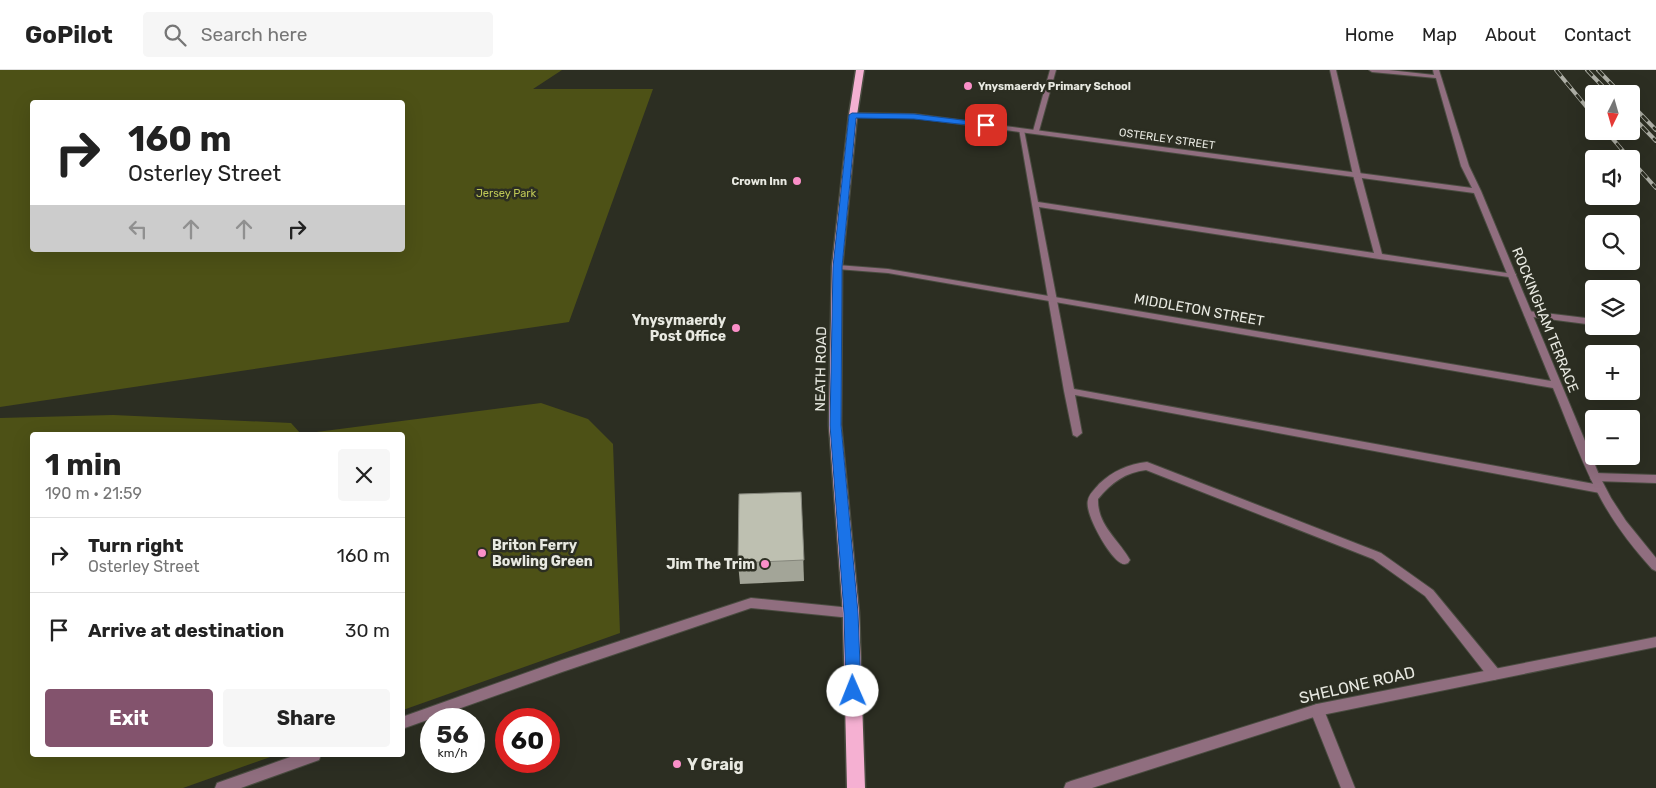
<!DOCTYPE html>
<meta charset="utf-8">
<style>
:root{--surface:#fff;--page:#f6f6f6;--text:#222;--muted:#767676;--line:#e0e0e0;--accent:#83536d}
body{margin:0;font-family:Rubik,sans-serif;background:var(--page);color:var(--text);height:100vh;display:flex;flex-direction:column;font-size:19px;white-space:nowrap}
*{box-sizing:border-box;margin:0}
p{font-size:16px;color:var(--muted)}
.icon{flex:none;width:28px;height:28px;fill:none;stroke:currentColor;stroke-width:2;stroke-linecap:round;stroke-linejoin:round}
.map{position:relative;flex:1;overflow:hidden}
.side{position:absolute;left:30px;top:362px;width:375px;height:325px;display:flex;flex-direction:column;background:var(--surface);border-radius:5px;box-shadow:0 5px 20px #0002}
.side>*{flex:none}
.banner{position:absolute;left:30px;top:30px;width:375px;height:152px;border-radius:5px;box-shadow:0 5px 20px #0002;background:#fff;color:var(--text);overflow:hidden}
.needle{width:32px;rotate:185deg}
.tools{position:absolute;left:1585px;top:15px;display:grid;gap:10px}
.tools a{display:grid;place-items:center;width:55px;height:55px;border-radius:5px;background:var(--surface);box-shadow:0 5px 20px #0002;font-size:25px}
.speed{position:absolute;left:420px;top:638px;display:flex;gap:10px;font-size:25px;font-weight:700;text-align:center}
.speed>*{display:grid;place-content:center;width:65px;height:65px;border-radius:50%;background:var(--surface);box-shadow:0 5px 20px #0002;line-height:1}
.speed small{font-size:12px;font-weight:400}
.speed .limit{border:8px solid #d22;background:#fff;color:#111}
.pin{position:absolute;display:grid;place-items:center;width:42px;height:42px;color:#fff;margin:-21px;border-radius:10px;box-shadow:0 2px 8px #0006}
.me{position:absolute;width:55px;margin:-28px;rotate:359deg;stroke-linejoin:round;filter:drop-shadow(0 0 4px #0008)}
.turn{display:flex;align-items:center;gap:18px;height:105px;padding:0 15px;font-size:22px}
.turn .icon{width:65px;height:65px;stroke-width:2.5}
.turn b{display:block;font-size:35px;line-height:42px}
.lanes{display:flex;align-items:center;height:48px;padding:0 15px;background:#0003;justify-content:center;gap:25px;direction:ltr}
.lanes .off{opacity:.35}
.round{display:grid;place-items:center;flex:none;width:52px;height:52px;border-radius:5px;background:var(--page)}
.overview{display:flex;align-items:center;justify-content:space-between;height:85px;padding:0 15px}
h1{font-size:30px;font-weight:700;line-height:38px}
.primary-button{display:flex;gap:10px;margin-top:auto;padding:10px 15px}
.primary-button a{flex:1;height:58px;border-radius:5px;background:var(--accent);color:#fff;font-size:20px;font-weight:700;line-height:58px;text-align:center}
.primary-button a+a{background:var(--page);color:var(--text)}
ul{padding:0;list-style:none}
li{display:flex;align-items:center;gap:15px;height:75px;padding:0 15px;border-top:1px solid var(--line)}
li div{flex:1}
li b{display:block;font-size:19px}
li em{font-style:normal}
header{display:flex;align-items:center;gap:30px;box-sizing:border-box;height:70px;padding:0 25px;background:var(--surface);border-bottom:1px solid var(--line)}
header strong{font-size:24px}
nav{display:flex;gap:28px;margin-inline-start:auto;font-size:18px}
.search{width:350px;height:45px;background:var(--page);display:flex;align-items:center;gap:12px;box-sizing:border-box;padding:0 18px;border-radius:5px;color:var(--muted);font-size:19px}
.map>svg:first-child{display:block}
.green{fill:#4d5116;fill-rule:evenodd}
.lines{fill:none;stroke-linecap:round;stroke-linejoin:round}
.service-casing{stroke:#4a4c41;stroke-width:2}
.minor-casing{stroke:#4a4c41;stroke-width:2}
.primary-casing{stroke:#4a4c41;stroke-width:3}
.service{fill:#906e7f;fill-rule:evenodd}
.minor{fill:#906e7f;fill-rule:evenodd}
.primary{fill:#f5b0d2;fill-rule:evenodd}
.rail-casing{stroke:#adaea5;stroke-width:4}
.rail{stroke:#2c2e22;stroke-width:2.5;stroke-dasharray:8;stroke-linecap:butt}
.wall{fill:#a3a598}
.building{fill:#bec0b1;stroke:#85867c}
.route{fill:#1a73e8;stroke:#114b97}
.poi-dot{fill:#fa8fc8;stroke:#2c2e22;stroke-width:2}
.labels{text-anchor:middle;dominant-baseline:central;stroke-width:5;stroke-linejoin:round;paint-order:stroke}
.far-poi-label{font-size:11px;font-weight:bold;fill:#e8e9e1;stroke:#2c2e22;text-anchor:start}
.far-street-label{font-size:11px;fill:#e8e9e1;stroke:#2c2e22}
.far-park-label{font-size:11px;fill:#bec755;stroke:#2c2e22}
.street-label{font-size:14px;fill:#e8e9e1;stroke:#2c2e22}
.poi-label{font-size:14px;font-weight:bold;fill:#e8e9e1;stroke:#2c2e22;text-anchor:end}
.near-street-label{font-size:16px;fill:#e8e9e1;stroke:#2c2e22}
.near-poi-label{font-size:16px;font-weight:bold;fill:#e8e9e1;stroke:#2c2e22;text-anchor:start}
</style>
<header>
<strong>GoPilot</strong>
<div class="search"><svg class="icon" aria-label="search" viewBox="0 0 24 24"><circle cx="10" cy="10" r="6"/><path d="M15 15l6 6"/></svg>Search here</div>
<nav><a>Home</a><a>Map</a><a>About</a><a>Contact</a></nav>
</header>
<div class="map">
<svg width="1656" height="718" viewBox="0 0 1656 718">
<rect width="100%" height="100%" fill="#2c2e22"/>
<path class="green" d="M 0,0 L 562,0 L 533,19 L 653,19 L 569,252 L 0,337 ZM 32,32 L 402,32 L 402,180 L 32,180 Z
M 541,333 L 588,349 L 613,374 L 620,563 L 403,640 L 402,365 L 32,365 L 32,685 L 276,685 L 183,718 L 0,718 L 0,348 L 113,345 L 291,353 L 301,364 Z"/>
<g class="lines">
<g class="service-casing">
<path id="service" d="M 1050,0 L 1056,0 L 1039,61 L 1036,63 L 1033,61 Z
M 1330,0 L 1336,0 L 1361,105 L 1382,184 L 1513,204 L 1516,204 L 1516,208 L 1379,189 L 1039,137 L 1074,319 L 1600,415 L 1604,416 L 1605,419 L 1604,422 L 1600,423 L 1075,325 L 1082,363 L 1077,367 L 1073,365 L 1064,321 L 1019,59 L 1024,60 L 1038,132 L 1374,183 L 1353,105 Z
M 1528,241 L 1594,249 L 1594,255 L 1525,246 L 1524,244 Z
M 1147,392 L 1381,483 L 1433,520 L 1499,600 L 1500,604 L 1499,608 L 1494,610 L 1489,608 L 1425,526 L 1373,489 L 1146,400 C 1126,402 1111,413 1098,429 C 1097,455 1119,470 1130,490 L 1128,493 C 1125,494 1124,495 1121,493 C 1109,487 1084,443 1088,430 C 1089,424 1095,419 1099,414 C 1113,401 1128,394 1147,392 Z
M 1595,403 L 1656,405 L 1656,413 L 1595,411 L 1591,410 L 1590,407 L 1591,404 Z
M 751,528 L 851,538 L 855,539 L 857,543 L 855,547 L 851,548 L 751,538 L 562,602 L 402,659 L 402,647 L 562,590 Z
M 1317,634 L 1322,636 L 1324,640 L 1355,718 L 1341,718 L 1310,640 L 1312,636 Z
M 296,685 L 321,685 L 319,690 L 241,718 L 215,718 L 217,713 Z"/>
</g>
<g class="minor-casing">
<path id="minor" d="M 1369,0 L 1389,0 L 1434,5 L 1433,0 L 1439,0 L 1469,96 L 1481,121 L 1600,407 L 1611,428 L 1626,451 L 1656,488 L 1656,501 L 1652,499 C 1633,478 1616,456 1602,431 C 1582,395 1569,356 1553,318 L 888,203 L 837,199 L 833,197 L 837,195 L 888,199 L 1551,311 L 1474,123 L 915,48 L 853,47 L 850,45 L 853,43 L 915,44 L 1472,118 L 1461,96 L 1436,8 L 1372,2 Z
M 1656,567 L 1656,577 L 1317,646 L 1092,718 L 1064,718 L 1066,713 L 1071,711 L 1317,634 Z"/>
</g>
<g class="primary-casing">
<path id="primary" d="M 856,0 L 864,0 L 857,45 L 842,197 L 841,355 L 859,543 L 865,718 L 847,718 L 843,543 L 829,355 L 832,197 L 849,45 Z"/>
</g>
<use href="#service" class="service"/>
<use href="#minor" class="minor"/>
<use href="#primary" class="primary"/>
<g class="rail-casing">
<path id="rail" d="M 1556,0 L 1594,46
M 1587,0 L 1610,24
M 1598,0 L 1621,24
M 1631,34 L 1656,60
M 1631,45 L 1656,71
M 1606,61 L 1630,89
M 1631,90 L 1656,118"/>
</g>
<use href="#rail" class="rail"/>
</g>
<path class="wall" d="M 801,422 L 804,511 L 740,514 L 738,493 Z"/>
<path class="building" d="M 801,422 L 804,490 L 738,493 L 739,424 Z"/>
<path class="route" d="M 852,43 L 914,44 L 986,53 L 989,55 L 986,57 L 914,49 L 856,48 L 842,197 L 841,355 L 858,543 L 861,621 L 859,626 L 853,627 L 848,626 L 846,621 L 844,543 L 830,355 L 833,197 L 849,45 Z"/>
<g class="poi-dot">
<circle cx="968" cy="16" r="5"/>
<circle cx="797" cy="111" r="5"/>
<circle cx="736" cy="258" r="5"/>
<circle cx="482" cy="483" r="5"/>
<circle cx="765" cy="494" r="5"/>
<circle cx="677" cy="694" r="5"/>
</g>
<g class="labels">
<g class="far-poi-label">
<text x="978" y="16">Ynysmaerdy Primary School</text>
<text x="787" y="111" text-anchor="end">Crown Inn</text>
</g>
<g class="far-street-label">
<text transform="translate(1167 69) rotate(8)">OSTERLEY STREET</text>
</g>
<g class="far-park-label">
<text x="506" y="123">Jersey Park</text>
</g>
<g class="street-label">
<text transform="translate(1199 240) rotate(10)">MIDDLETON STREET</text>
<text transform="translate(1545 250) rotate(68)">ROCKINGHAM TERRACE</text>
<text transform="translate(821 299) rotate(-89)">NEATH ROAD</text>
</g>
<g class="poi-label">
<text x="726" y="250">Ynysymaerdy<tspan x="726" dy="16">Post Office</tspan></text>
<text x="492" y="475" text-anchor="start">Briton Ferry<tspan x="492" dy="16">Bowling Green</tspan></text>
<text x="755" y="494">Jim The Trim</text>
</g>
<g class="near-street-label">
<text transform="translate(1357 615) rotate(-13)">SHELONE ROAD</text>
</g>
<g class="near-poi-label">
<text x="687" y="694">Y Graig</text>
</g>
</g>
</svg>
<div class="tools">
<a><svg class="needle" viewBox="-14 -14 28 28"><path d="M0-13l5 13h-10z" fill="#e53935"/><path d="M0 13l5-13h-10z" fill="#767676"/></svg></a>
<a><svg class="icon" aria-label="sound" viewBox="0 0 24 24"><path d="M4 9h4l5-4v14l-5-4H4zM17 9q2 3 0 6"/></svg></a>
<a><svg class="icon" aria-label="search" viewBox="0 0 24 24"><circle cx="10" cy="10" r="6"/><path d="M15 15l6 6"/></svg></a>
<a><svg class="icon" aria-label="layers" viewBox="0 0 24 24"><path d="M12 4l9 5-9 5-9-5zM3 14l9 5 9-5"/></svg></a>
<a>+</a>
<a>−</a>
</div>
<div class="speed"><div>56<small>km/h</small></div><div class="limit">60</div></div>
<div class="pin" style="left:986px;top:55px;background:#d93025"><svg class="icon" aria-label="arrive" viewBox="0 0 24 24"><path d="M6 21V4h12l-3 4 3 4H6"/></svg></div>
<svg class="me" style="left:853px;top:621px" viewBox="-20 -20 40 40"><circle r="19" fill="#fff"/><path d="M0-13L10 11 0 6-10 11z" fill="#1a73e8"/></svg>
<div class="banner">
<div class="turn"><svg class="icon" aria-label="right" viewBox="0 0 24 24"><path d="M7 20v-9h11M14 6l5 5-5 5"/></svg><div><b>160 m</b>Osterley Street</div></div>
<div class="lanes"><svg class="icon off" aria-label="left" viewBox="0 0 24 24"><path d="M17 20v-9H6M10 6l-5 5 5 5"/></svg><svg class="icon off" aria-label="ahead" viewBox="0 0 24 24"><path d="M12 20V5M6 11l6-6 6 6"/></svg><svg class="icon off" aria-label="ahead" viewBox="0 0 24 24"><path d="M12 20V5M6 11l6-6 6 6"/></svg><svg class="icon" aria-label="right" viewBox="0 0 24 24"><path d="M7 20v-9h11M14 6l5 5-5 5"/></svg></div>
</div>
<section class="side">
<div class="overview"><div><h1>1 min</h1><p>190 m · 21:59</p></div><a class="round"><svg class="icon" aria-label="close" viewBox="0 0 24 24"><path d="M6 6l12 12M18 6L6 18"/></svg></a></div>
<ul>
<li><svg class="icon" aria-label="right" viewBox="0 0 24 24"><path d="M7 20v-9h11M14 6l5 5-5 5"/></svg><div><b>Turn right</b><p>Osterley Street</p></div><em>160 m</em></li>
<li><svg class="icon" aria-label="arrive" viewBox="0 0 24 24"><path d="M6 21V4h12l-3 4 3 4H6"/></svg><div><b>Arrive at destination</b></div><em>30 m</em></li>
</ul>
<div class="primary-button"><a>Exit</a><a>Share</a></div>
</section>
</div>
